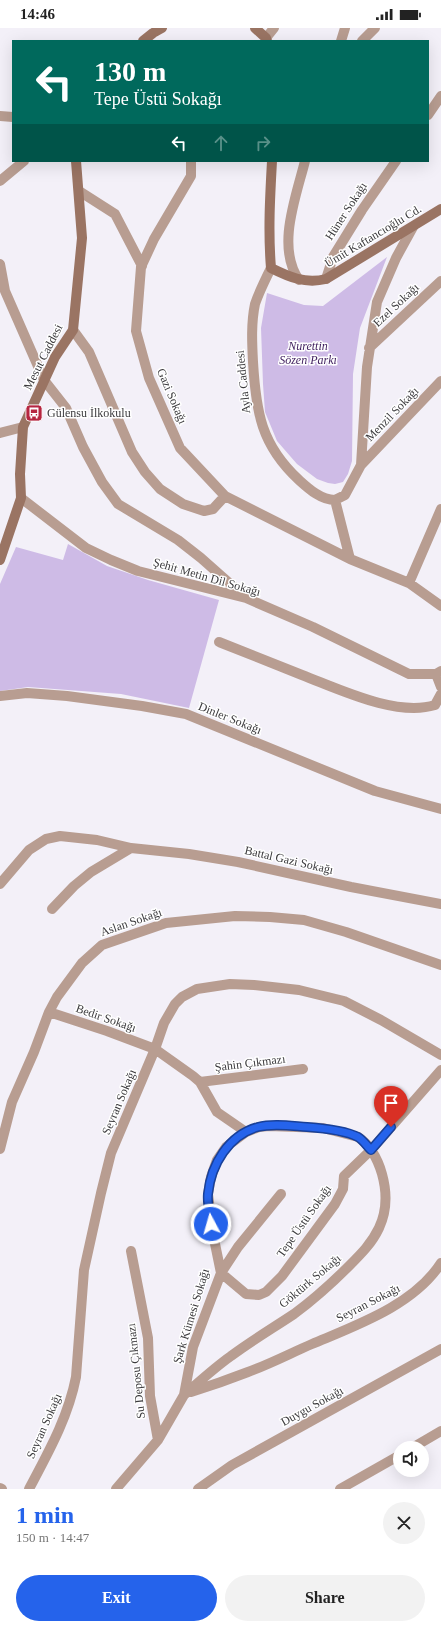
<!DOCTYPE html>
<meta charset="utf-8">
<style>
:root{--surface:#fff;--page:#f2f2f2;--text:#222;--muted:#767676;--accent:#2563eb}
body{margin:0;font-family:Georgia,serif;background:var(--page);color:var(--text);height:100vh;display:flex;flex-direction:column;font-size:15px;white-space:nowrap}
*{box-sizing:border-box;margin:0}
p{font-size:13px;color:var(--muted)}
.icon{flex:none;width:22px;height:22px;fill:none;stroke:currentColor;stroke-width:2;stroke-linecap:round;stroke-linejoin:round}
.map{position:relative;height:1461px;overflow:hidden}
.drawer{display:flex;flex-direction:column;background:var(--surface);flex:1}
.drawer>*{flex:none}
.top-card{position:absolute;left:12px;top:12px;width:417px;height:122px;border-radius:0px;box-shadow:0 4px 16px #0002;background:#00695c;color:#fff;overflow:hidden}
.fabs{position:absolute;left:393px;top:1413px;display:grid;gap:8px}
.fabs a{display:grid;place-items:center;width:36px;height:36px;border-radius:50%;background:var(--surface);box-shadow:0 4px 16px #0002;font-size:20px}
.pin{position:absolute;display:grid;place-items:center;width:34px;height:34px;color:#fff;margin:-41px -17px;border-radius:50% 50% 50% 0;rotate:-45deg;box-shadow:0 0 4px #0007}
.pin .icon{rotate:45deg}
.me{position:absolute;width:44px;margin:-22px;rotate:354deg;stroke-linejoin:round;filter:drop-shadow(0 0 3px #0008)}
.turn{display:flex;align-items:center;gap:14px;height:84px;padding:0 16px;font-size:18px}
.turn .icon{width:52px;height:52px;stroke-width:2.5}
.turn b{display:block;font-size:28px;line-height:34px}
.lanes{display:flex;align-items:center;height:38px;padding:0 16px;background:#0003;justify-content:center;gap:20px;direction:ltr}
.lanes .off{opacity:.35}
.round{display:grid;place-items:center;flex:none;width:42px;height:42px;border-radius:21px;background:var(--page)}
.summary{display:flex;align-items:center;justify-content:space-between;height:68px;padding:0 16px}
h1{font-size:24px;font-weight:700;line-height:30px;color:var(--accent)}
.cta{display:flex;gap:8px;margin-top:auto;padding:8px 16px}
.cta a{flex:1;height:46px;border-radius:24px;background:var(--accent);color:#fff;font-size:16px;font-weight:700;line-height:46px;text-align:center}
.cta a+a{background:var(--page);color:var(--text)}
.status{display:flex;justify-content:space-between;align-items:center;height:28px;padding:0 20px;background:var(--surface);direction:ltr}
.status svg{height:11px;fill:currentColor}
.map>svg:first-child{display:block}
.green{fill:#cebbe6}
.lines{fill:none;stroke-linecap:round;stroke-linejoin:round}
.street{stroke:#b89d91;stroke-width:10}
.secondary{stroke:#9a7463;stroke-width:10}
.route-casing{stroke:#184099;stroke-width:10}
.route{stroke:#2563eb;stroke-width:7}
.labels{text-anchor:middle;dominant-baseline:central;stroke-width:3;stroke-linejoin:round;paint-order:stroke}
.street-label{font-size:12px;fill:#3b3a3d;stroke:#fff}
.park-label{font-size:12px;font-style:italic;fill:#3d1c5c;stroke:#fff}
.poi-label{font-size:12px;fill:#3b3a3d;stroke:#fff;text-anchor:start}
</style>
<div class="status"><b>14:46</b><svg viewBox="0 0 49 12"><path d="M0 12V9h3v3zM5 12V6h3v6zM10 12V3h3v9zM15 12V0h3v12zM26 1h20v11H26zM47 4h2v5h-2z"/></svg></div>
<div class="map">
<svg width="441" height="1461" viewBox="0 0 441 1461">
<rect width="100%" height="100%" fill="#f3f0f8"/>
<path class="green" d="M 387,229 L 360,300 L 353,346 L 352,433 L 348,446 L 343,454 L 335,456 L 328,455 L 317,451 L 297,436 L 277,413 L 265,384 L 263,356 L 261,300 L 267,265 L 304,277 L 323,278 Z
M 68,516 L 107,538 L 148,552 L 219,572 L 189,680 L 121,666 L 28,659 L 0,663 L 0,556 L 16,519 L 63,532 Z"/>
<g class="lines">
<path class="street" d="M 266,10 L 274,0
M 341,13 L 345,0
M 362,13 L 375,0
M 428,87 L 441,68
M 0,88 L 13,89
M 191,133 L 191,148 L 154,211 L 141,239 L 136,303 L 149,350 L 180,420 L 225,468 L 350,531
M 0,153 L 24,133
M 79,163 L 115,186 L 142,238
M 0,236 L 5,263 L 44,352 L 66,380 L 83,419 L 102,454 L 118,476 L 178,512 L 201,530 L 245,569
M 271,240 C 265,252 259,264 255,276 C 251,295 252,315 253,334 C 256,384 261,417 299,452 C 309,461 321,472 335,472 L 350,531 L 409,555 L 441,578
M 326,251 L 333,229 L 362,182 L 396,133
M 299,252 C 276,219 296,169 305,133
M 73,302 L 89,324 L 132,424 L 145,444 L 160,461 L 183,476 L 204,483 L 213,481 L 225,468
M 369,320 L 441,253
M 0,405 L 23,399
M 361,437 L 441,353
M 21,470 L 86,520 L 111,532 L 138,543 L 246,570 L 313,599 L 409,646 L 436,646 L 441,643
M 335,472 L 345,467 L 361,437 L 367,339 L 377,274 L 396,230 L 413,199
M 409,555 L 441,481
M 219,614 C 247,625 275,636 302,647 C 339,661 396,689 435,677 L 441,666
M 436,646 L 441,659
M 0,668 L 27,665 L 67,668 L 142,678 L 186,686 L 375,763 L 441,781
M 0,856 L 29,822 L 46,811 L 60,808 L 97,812 L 131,820 L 189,826 L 238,834 L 351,859 L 441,876
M 52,881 L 74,858 L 91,844 L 131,820
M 49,984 L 107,1003 L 155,1021 L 193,1048 L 200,1054 L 217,1084 L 246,1104
M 200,1054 L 303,1041
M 0,1121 L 12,1074 L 34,1024 L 49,984 L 57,969 L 82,935 L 102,917 L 166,895 L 235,888 L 270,889 L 304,892 L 346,904 L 441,937
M 281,1166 L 238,1219 L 221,1245 L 246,1266 L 259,1267 L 266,1264 L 282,1248 L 335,1176 L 343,1161 L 344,1148 L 371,1122 L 441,1042
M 131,1223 L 148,1310 L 150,1368 L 158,1412
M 191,1364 C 210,1358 230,1351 248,1344 C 270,1336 291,1325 312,1316 C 357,1297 414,1277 441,1235
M 412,1420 L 441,1403
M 0,1460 L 2,1461
M 29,1461 C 48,1425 68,1390 76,1349 L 84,1242 L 101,1165 L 111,1125 L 155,1021 L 164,995 L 175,976 L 182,969 L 197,961 L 230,956 L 254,957 L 299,962 L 344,973 L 381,992 L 441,1027
M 116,1461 L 158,1412 L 184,1367 L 193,1319 L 221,1245 L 213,1206 L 208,1166 L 211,1149 L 217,1132 L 226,1119 L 246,1104 L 259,1099 L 269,1098 L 323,1100 L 358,1109 C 370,1117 378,1132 382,1146 C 387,1164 387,1183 379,1200 C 372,1215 361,1226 349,1238 C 332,1255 313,1272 294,1286 C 273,1300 251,1313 231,1328 C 214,1340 199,1354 184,1367
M 198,1461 L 232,1437 L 441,1321
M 340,1461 L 400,1427"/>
<path class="secondary" d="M 255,0 L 266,10 L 267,13
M 143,13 L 153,5 L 162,0
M 272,133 C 270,169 268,204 271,240 C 289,249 305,256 326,251 L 441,181
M 0,532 L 21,470 L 20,446 L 23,399 L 55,329 L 73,302 L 82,210 L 76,133"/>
</g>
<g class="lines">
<g class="route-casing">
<path id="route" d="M 211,1196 C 210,1186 207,1175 208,1166 C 211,1136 229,1107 258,1099 C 273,1095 292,1098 307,1099 C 321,1100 346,1103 358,1109 C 363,1112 367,1118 371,1122 L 391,1099"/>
</g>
<use href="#route" class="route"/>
</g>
<defs>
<g id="bus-square" transform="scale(0.9)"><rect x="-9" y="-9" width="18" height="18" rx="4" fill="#b62540" stroke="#fff"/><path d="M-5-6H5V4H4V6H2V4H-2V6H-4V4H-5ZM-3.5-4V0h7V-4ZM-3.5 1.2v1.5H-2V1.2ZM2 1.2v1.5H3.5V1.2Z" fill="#fff"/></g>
</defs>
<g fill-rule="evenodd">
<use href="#bus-square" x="34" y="385"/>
</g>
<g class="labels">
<g class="street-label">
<text transform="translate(346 183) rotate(-57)">Hüner Sokağı</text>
<text transform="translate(373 208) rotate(-31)">Ümit Kaftancıoğlu Cd.</text>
<text transform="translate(396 277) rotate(-43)">Ezel Sokağı</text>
<text transform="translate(43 329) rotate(-63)">Mesut Caddesi</text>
<text transform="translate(243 354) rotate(-96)">Ayla Caddesi</text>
<text transform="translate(172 368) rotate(67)">Gazi Sokağı</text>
<text transform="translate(392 386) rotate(-46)">Menzil Sokağı</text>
<text transform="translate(207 549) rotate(16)">Şehit Metin Dil Sokağı</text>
<text transform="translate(230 690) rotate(22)">Dinler Sokağı</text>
<text transform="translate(289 832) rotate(13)">Battal Gazi Sokağı</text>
<text transform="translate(131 894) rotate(-19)">Aslan Sokağı</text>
<text transform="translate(106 990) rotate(19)">Bedir Sokağı</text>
<text transform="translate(250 1035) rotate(-7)">Şahin Çıkmazı</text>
<text transform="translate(119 1074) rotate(-67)">Seyran Sokağı</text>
<text transform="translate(304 1193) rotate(-55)">Tepe Üstü Sokağı</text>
<text transform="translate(310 1253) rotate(-40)">Göktürk Sokağı</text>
<text transform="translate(368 1275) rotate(-27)">Seyran Sokağı</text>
<text transform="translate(191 1288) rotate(-73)">Şark Kümesi Sokağı</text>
<text transform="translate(136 1343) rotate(-96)">Su Deposu Çıkmazı</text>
<text transform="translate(312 1378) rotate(-29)">Duygu Sokağı</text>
<text transform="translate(44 1398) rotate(-66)">Seyran Sokağı</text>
</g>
<g class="park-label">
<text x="308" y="318">Nurettin<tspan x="308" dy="14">Sözen Parkı</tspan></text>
</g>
<g class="poi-label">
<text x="47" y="385">Gülensu İlkokulu</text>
</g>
</g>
</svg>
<div class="fabs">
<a><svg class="icon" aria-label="sound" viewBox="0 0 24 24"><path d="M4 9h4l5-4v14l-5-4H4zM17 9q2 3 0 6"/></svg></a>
</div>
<div class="pin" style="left:391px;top:1099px;background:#d93025"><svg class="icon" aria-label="arrive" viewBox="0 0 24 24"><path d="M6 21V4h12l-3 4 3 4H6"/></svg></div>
<svg class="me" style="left:211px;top:1196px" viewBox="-20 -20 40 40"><circle r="17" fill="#2563eb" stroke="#fff" stroke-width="3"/><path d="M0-11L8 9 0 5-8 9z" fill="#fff"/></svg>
<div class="top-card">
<div class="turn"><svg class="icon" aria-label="left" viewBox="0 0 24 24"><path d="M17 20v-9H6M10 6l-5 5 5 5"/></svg><div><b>130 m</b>Tepe Üstü Sokağı</div></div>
<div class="lanes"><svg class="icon" aria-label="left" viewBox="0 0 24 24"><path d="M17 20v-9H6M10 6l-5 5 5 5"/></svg><svg class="icon off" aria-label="ahead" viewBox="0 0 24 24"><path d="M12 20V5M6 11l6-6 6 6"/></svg><svg class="icon off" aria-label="right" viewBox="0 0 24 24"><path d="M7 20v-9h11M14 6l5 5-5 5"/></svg></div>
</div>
</div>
<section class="drawer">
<div class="summary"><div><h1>1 min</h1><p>150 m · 14:47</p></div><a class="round"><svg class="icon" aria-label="close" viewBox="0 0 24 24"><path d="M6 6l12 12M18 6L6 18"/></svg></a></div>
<div class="cta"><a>Exit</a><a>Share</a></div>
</section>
